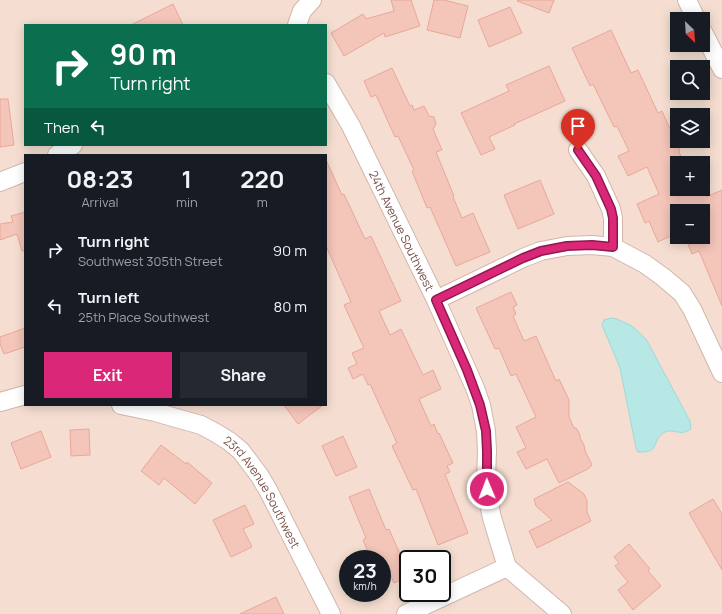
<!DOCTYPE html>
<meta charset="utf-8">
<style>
:root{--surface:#171b24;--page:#242831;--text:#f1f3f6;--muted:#9ea1a6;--accent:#db2777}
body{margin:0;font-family:Manrope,sans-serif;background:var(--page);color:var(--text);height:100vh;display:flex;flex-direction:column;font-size:15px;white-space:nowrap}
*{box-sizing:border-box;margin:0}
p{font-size:13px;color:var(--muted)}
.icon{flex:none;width:22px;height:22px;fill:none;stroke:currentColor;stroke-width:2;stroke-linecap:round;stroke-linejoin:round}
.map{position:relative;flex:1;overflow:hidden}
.drawer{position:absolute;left:24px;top:154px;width:303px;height:252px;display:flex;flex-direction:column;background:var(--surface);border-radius:0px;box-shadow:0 2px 10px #0003}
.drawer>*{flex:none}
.guide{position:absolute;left:24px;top:24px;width:303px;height:122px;border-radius:0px;box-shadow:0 2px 10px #0003;background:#0b6e4f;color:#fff;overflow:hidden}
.needle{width:26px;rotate:155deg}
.fabs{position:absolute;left:670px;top:12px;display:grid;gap:8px}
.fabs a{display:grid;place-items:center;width:40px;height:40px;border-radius:0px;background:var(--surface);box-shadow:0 2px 10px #0003;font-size:20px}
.speed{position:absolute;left:339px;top:550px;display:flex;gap:8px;font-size:20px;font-weight:700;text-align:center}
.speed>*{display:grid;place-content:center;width:52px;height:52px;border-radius:50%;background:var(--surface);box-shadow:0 2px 10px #0003;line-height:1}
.speed small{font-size:10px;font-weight:400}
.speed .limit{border:2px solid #111;border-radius:6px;background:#fff;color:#111}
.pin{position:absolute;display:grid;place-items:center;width:34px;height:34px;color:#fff;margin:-41px -17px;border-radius:50% 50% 50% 0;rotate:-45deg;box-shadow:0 0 4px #0007}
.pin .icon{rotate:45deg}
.me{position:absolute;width:44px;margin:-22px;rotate:359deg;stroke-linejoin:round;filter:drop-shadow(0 0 3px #0008)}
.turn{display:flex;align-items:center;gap:14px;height:84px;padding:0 20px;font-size:18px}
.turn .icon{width:52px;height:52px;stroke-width:2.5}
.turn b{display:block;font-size:28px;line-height:34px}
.then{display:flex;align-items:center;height:38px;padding:0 20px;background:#0003;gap:8px;font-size:15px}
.eta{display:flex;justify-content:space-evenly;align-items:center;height:68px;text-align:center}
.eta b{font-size:24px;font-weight:700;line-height:28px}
.primary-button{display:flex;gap:8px;margin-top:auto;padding:8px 20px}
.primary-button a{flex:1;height:46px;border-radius:0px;background:var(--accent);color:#fff;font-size:16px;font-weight:700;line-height:46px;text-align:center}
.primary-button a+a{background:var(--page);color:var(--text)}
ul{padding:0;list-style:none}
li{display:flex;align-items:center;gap:12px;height:56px;padding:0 20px}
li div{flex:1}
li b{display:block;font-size:15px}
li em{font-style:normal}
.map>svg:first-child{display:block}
.residential{fill:#f5ded1;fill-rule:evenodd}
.water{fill:#b7e8e6;stroke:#9cdad8}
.building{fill:#f4c5b9;stroke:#e8a899}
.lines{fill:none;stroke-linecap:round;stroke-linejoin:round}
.minor-casing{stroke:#d1b6ac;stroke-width:20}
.minor{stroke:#fff;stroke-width:18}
.route-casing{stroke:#8e194d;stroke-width:10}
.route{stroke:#db2777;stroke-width:7}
.labels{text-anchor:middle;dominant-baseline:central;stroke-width:3;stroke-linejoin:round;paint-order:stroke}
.street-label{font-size:12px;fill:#774f48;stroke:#fff3ea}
</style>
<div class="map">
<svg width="722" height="614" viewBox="0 0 722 614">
<rect width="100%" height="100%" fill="#fdeee3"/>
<path class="residential" d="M 0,0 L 722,0 L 722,614 L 0,614 ZM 677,19 L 703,19 L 703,45 L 677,45 ZM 25,25 L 326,25 L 326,145 L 25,145 ZM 677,67 L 703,67 L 703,93 L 677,93 ZM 677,115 L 703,115 L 703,141 L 677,141 ZM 25,155 L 326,155 L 326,405 L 25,405 ZM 677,163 L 703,163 L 703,189 L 677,189 ZM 677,211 L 703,211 L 703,237 L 677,237 ZM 348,559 L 382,559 L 382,593 L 348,593 ZM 408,559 L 442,559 L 442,593 L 408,593 Z"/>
<path class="water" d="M 611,318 L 617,319 L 632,326 L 646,339 L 690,421 L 691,429 C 690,429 686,432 685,432 C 678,434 671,428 663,433 C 651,442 661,453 638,452 L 636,448 L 620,368 L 602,325 L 604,320 Z"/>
<path class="building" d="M 391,0 L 411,0 L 420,26 L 385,37 L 384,33 L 344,56 L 331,33 L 363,14 L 366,19 L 394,11 Z
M 434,0 L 444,0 L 468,6 L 460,38 L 427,30 Z
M 518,0 L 554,0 L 549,13 L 517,1 Z
M 173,4 L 183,25 L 131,25 Z
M 510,7 L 522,33 L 489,47 L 478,20 Z
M 611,30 L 631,73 L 638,70 L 658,113 L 662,111 L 680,151 L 679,152 L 684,163 L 677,163 L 677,189 L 702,189 L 706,197 L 722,190 L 722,306 L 699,251 L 692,254 L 685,237 L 703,237 L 703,211 L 677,211 L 677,233 L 658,242 L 649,221 L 645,223 L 637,204 L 659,194 L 647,167 L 628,176 L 618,156 L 629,151 L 617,126 L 614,127 L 593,84 L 590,86 L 572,48 Z
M 549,66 L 565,101 L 514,124 L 515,125 L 489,137 L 495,149 L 481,155 L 461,113 L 509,91 L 506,85 Z
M 392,68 L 410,106 L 412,105 L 414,110 L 424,106 L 429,116 L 434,117 L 436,124 L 433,129 L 442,150 L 436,152 L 454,196 L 453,197 L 462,218 L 473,213 L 490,252 L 456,266 L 430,207 L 427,208 L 412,171 L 414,170 L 398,136 L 395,137 L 376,95 L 371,97 L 364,81 Z
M 0,99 L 8,99 L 14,145 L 0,147 Z
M 326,160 L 342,195 L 344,194 L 365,239 L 371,236 L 401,301 L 379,311 L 390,335 L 401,329 L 423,375 L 433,370 L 441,389 L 419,399 L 431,426 L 434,424 L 438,434 L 439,433 L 453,463 L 447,466 L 450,472 L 445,474 L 468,533 L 438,545 L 416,489 L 413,490 L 392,446 L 397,443 L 370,384 L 368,385 L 363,374 L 353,379 L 348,368 L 357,364 L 352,353 L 364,348 L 344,305 L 351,302 L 326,246 Z
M 540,180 L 554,214 L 518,229 L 504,195 Z
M 25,212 L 25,251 L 22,251 L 17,234 L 0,240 L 0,224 L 13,222 L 11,216 Z
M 511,292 L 517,305 L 513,307 L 516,314 L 513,316 L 524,341 L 536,336 L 556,381 L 559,379 L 569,400 L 569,417 L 574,428 L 576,428 L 578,431 L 580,435 L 580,438 L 584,445 L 585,451 L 592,465 L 588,469 L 559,483 L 547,459 L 526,469 L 517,452 L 526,448 L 516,427 L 536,417 L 516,374 L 511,376 L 499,348 L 495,349 L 476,308 Z
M 25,328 L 25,347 L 4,354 L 0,344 L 0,337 Z
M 284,405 L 323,405 L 298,424 Z
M 89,429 L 90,455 L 71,456 L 70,430 Z
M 41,431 L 51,457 L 21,469 L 11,443 Z
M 343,436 L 357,467 L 336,476 L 322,446 Z
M 161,445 L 186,464 L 187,462 L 212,483 L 195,504 L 164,478 L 159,485 L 141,471 Z
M 568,482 L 584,494 L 587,501 L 587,512 L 591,521 L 537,548 L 529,531 L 552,520 L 536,506 L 534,499 Z
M 369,489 L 386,530 L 389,529 L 408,572 L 408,577 L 394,583 L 390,574 L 382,577 L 382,559 L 371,559 L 363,540 L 366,538 L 349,497 Z
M 713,499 L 722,514 L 722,570 L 689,513 Z
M 245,505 L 254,524 L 243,529 L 252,547 L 231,557 L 213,520 Z
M 629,544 L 650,569 L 648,571 L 661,586 L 633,610 L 618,590 L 628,582 L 615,566 L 619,563 L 614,557 Z
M 276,597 L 284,614 L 240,614 Z"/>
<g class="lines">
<g class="minor-casing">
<g id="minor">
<path d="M 687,0 L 696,19"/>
<path d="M 297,25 L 302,11 L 312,0"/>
<path d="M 703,32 L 722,69"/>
<path id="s1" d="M 326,83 L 351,126 L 436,300 L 467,370 L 475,388 L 481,405 L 486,431 L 487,451 L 486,480 L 488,499 L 492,518 L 507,567 L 562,614"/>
<path d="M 578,150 L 596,176 L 611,209 L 613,218 L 613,247"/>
<path d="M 57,155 L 73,145"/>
<path d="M 0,182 L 25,172"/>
<path d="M 436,300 L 523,258 L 541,251 L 567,246 L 592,245 L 613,247 L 645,264 L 663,277 L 682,293 L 692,309 L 722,373"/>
<path d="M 0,402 L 25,395"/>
<path id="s2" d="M 121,405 L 155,412 L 201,425 L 216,433 L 229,441 L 241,451 L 259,475 L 268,490 L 331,614"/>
<path d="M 406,614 L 507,567"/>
</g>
</g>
<use href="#minor" class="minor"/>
</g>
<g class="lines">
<g class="route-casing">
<path id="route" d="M 487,489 L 487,451 L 486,431 L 480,405 L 467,370 L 436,300 L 523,258 L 541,251 L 567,246 L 592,245 L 613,247 L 613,218 L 611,209 L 596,176 L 578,150"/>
</g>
<use href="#route" class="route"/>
</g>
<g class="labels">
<g class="street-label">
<text stroke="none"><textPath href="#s1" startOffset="166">24th Avenue Southwest</textPath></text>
<text stroke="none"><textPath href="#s2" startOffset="176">23rd Avenue Southwest</textPath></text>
</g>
</g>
</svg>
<div class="fabs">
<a><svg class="needle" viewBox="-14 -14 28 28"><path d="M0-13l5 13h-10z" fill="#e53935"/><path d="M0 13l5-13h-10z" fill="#9ea1a6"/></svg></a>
<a><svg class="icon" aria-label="search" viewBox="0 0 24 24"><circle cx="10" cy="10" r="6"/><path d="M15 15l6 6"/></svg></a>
<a><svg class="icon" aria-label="layers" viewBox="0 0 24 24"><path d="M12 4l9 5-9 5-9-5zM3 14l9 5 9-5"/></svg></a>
<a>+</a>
<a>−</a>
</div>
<div class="speed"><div>23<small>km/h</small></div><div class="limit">30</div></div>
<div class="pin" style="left:578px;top:150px;background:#d93025"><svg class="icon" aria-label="arrive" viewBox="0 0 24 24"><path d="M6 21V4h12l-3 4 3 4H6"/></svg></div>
<svg class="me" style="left:487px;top:489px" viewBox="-20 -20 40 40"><circle r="17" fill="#db2777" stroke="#fff" stroke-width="3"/><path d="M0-11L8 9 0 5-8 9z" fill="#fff"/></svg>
<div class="guide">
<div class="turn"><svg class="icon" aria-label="right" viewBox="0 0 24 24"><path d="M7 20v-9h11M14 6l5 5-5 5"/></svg><div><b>90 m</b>Turn right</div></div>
<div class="then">Then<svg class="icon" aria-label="left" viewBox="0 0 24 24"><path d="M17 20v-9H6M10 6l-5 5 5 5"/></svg></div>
</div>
<section class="drawer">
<div class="eta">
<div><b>08:23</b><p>Arrival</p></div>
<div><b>1</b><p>min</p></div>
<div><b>220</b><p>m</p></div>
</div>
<ul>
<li><svg class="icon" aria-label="right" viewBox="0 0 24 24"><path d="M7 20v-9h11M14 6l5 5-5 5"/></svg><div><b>Turn right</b><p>Southwest 305th Street</p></div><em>90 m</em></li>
<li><svg class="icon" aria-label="left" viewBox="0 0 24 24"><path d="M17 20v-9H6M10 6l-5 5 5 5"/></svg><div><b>Turn left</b><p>25th Place Southwest</p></div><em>80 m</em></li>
</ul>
<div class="primary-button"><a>Exit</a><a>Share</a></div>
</section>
</div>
